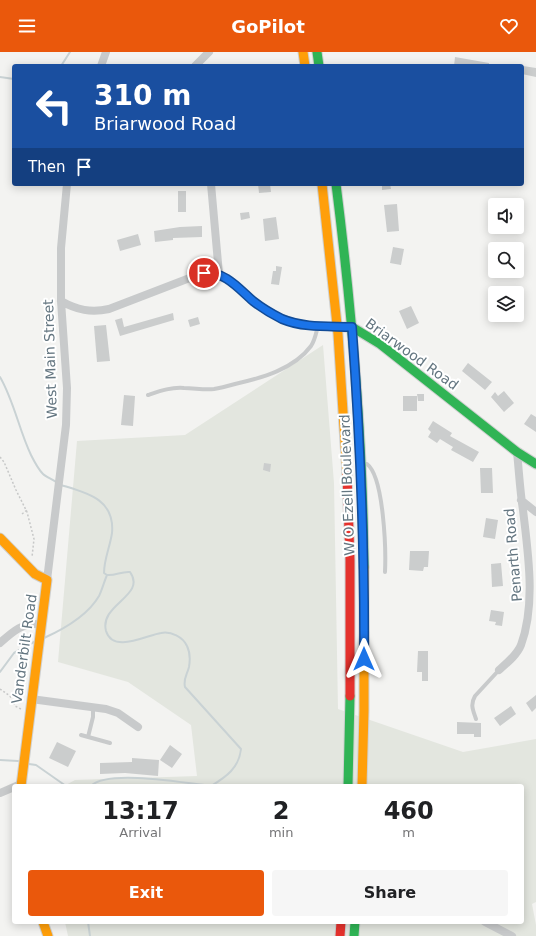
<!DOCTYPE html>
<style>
:root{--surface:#fff;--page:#f6f6f6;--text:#202124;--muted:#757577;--accent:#ea580c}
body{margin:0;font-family:"DejaVu Sans",sans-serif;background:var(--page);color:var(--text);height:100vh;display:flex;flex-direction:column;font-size:15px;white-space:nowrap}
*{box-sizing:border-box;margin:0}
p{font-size:13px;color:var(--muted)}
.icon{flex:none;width:22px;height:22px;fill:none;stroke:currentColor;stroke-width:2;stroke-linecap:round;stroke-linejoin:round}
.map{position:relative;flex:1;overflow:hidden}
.details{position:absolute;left:12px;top:732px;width:512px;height:140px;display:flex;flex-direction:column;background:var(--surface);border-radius:4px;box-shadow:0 2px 10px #0003}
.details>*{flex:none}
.hud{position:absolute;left:12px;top:12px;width:512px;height:122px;border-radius:4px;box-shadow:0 2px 10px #0003;background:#1a4fa0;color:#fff;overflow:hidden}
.buttons{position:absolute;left:488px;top:146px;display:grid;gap:8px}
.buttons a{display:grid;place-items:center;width:36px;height:36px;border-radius:4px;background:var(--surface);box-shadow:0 2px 10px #0003;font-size:20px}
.pin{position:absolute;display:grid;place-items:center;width:34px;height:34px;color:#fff;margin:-17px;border:2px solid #fff;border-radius:50%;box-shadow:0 1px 4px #0007}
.me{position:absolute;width:44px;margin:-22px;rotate:0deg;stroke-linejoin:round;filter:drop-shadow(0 0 3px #0008)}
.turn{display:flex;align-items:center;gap:14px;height:84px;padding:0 16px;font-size:18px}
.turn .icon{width:52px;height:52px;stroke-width:2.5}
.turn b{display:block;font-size:28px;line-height:34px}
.then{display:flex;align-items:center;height:38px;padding:0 16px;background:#0003;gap:8px;font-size:15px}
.eta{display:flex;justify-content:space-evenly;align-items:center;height:68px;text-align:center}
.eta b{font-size:24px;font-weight:600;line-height:28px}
.cta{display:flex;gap:8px;margin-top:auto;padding:8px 16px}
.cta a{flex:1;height:46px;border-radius:4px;background:var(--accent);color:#fff;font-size:16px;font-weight:600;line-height:46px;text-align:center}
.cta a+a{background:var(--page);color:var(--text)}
header{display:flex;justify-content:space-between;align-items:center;height:52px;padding:0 16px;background:var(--accent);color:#fff;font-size:18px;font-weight:600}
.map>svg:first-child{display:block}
.green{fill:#e3e6df}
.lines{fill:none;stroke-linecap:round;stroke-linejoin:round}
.stream{stroke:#c9d2d4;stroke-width:2}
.building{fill:#cbcdcd}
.fast-casing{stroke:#cfd0d0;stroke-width:11}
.slow-casing{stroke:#cfd0d0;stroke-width:11}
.jam-casing{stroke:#cfd0d0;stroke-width:11}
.path{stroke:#c7c8c8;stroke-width:1.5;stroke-dasharray:2 2;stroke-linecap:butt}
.lane{stroke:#c8cacb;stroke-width:4}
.street{stroke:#c8cacb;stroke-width:8}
.fast{stroke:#30b455;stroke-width:9}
.slow{stroke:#ff9f0a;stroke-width:9}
.jam{stroke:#e5322d;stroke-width:9}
.route-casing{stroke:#114b97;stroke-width:10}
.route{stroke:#1a73e8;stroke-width:7}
.labels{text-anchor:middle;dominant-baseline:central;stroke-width:4;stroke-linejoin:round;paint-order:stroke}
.street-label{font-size:14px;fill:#647681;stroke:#fff}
</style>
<header><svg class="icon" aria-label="menu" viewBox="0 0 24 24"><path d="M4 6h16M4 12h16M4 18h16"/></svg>GoPilot<svg class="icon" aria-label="heart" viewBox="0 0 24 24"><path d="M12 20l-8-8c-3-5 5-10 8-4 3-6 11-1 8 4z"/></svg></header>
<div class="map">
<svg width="536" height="884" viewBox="0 0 536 884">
<rect width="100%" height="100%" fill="#f3f3f1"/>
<path class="green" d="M 323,293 L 334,431 L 338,657 L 463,700 L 536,687 L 536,850 L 532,852 L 536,873 L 536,884 L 68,884 L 65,870 L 522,870 L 522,734 L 64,734 L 75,728 L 197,724 L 191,673 L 128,630 L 58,610 L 77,389 L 185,383 Z"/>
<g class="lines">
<path class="stream" d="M 61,14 L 70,0
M 0,25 L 14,27
M 0,325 C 14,349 19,378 31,403 C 34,409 38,417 43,422 C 46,425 52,427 56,430
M 61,433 C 87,441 115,447 112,481 C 110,495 104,507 104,521 L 107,523
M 107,523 C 115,524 122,519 130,520 C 147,544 99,552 106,579 C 113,602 147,583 161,581 C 171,579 183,585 187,594 C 190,600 190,609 189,615 C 187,623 183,627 185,635 L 241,697 C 239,716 226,725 211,734
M 44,586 C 64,577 88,563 99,544 C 102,538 104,530 107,523
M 0,620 L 14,601 L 34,590
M 0,708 L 18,709
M 29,712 L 36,713 L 66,734
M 91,734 C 107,717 186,731 211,734
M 88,870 L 90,884"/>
</g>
<path class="building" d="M 455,5 L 489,11 L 489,14 L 454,14 Z
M 523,14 L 536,16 L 536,25 L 522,22 Z
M 258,132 L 270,132 L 271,140 L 259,141 Z
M 382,132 L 390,132 L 391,137 L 382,138 Z
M 178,139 L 186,139 L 186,160 L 178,160 Z
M 397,152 L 399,179 L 387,180 L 384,153 Z
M 249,160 L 250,166 L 241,168 L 240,161 Z
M 276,165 L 279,187 L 265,189 L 263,167 Z
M 202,174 L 202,185 L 173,186 L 173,188 L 155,190 L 154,179 L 180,175 Z
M 138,182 L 141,193 L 120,199 L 117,188 Z
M 393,195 L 404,197 L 401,213 L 390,211 Z
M 276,214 L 282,215 L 279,233 L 271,232 L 273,219 L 276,219 Z
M 411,254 L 419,271 L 407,277 L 399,259 Z
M 173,261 L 174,268 L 120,284 L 115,268 L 122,266 L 124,275 Z
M 198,265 L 200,272 L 190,275 L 188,268 Z
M 106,273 L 110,309 L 97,310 L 94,274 Z
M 468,311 L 492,330 L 485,338 L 462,319 Z
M 504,339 L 514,351 L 504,360 L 491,345 L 495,340 L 498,344 Z
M 417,342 L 424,342 L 424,349 L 418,349 Z
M 124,343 L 135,344 L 133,374 L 121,373 Z
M 403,344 L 417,344 L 417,359 L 403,359 Z
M 531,362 L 536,365 L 536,380 L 524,372 Z
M 433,369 L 452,381 L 450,384 L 479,400 L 473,410 L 451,398 L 453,395 L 440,387 L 437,391 L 428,385 L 431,380 L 428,377 Z
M 264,411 L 271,412 L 270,420 L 263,418 Z
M 480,416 L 492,416 L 493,441 L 481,441 Z
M 486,466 L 498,468 L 495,487 L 483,485 Z
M 410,499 L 429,499 L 428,515 L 424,515 L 423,519 L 409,518 Z
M 501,511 L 503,534 L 492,535 L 491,512 Z
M 491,558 L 504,560 L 502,574 L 495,573 L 496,570 L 489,569 Z
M 418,599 L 428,599 L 428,629 L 422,629 L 422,620 L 417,620 Z
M 536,643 L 536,656 L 532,660 L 526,651 Z
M 511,654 L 516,662 L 500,674 L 494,666 Z
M 457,670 L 481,671 L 481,685 L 474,685 L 474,682 L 457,682 Z
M 57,690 L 76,699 L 68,715 L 49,706 Z
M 170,693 L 182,702 L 172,716 L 160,708 Z
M 132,706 L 159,708 L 158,724 L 125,721 L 100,722 L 100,711 L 132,710 Z"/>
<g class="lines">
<g class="fast-casing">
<path id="fast" d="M 317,0 L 319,14
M 336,132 C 352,259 363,387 364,515
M 345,275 L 352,275 L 380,292 L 517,400 L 536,412
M 348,734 L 350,644
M 354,884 L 355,870"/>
</g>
<g class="slow-casing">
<path id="slow" d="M 303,0 L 305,14
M 322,132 L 338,282 L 347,422
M 0,486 L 35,522 L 47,528 L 21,734
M 362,734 L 364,659 L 364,515
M 43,870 L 48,884"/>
</g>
<g class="jam-casing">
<path id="jam" d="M 347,422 L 350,508 L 350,644
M 340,884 L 341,870"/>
</g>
<path class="path" d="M 0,405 L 4,410 L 16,438 L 27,460 L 34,487 L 32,505
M 22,462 L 27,458
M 0,637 L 10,644 L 15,654 L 21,657"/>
<path class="lane" d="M 148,343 C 160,339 171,335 184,336 C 194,336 204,338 214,337 C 221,336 228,334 235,332 C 262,326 294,317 311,294 C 315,288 316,281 318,274
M 362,412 L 367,412 C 384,425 386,498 385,520
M 476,667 C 473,658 470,653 475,644 L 499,618
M 81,683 L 110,691
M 88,685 L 93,665 L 93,656"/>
<path class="street" d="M 101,14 L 106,0
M 195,14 L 209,0
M 211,132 L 219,222
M 61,249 C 77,258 91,261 109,257 L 200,222 C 222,215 237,236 253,248 C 261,256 271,262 282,266 C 300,274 318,274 337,274
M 521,448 L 536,460
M 47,528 L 66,373 L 67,336 L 61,249 L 61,196 L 67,132
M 0,591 C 11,581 25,568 41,573
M 499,618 C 507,611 517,603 521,593 C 536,552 528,501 523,458 C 520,439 519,419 517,400
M 31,647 L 106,657 L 118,661 L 138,675
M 0,741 L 21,732
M 485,870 L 512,884"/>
<use href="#fast" class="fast"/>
<use href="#slow" class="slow"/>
<use href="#jam" class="jam"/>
</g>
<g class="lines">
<g class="route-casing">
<path id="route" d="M 204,221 C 225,219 239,237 253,249 C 262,256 272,262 282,267 C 304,276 328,274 352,275 C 360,386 365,496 364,607"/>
</g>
<use href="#route" class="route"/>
</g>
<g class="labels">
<g class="street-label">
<text transform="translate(412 302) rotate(36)">Briarwood Road</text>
<text transform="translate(50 307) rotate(-92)">West Main Street</text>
<text transform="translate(347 433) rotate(-92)">W O Ezell Boulevard</text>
<text transform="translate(513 503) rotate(-95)">Penarth Road</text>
<text transform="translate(24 597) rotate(-82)">Vanderbilt Road</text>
</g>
</g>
</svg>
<div class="buttons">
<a><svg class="icon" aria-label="sound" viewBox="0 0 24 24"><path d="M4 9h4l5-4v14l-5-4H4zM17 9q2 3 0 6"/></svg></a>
<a><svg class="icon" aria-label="search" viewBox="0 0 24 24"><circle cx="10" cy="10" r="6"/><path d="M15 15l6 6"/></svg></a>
<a><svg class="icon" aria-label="layers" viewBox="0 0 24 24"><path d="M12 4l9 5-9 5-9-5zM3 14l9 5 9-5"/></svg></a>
</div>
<div class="pin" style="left:204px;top:221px;background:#d93025"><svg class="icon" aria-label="arrive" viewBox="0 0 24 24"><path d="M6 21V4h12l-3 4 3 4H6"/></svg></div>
<svg class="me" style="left:364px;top:607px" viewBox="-20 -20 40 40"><path d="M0-17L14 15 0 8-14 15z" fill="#1a73e8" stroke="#fff" stroke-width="4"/></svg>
<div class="hud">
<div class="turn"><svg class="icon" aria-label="left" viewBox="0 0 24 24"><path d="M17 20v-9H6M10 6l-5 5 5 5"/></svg><div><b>310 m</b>Briarwood Road</div></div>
<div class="then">Then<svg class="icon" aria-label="arrive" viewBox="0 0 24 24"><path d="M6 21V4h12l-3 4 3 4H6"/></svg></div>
</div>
<section class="details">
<div class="eta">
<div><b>13:17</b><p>Arrival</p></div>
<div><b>2</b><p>min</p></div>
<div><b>460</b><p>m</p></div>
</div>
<div class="cta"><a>Exit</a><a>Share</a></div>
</section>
</div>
